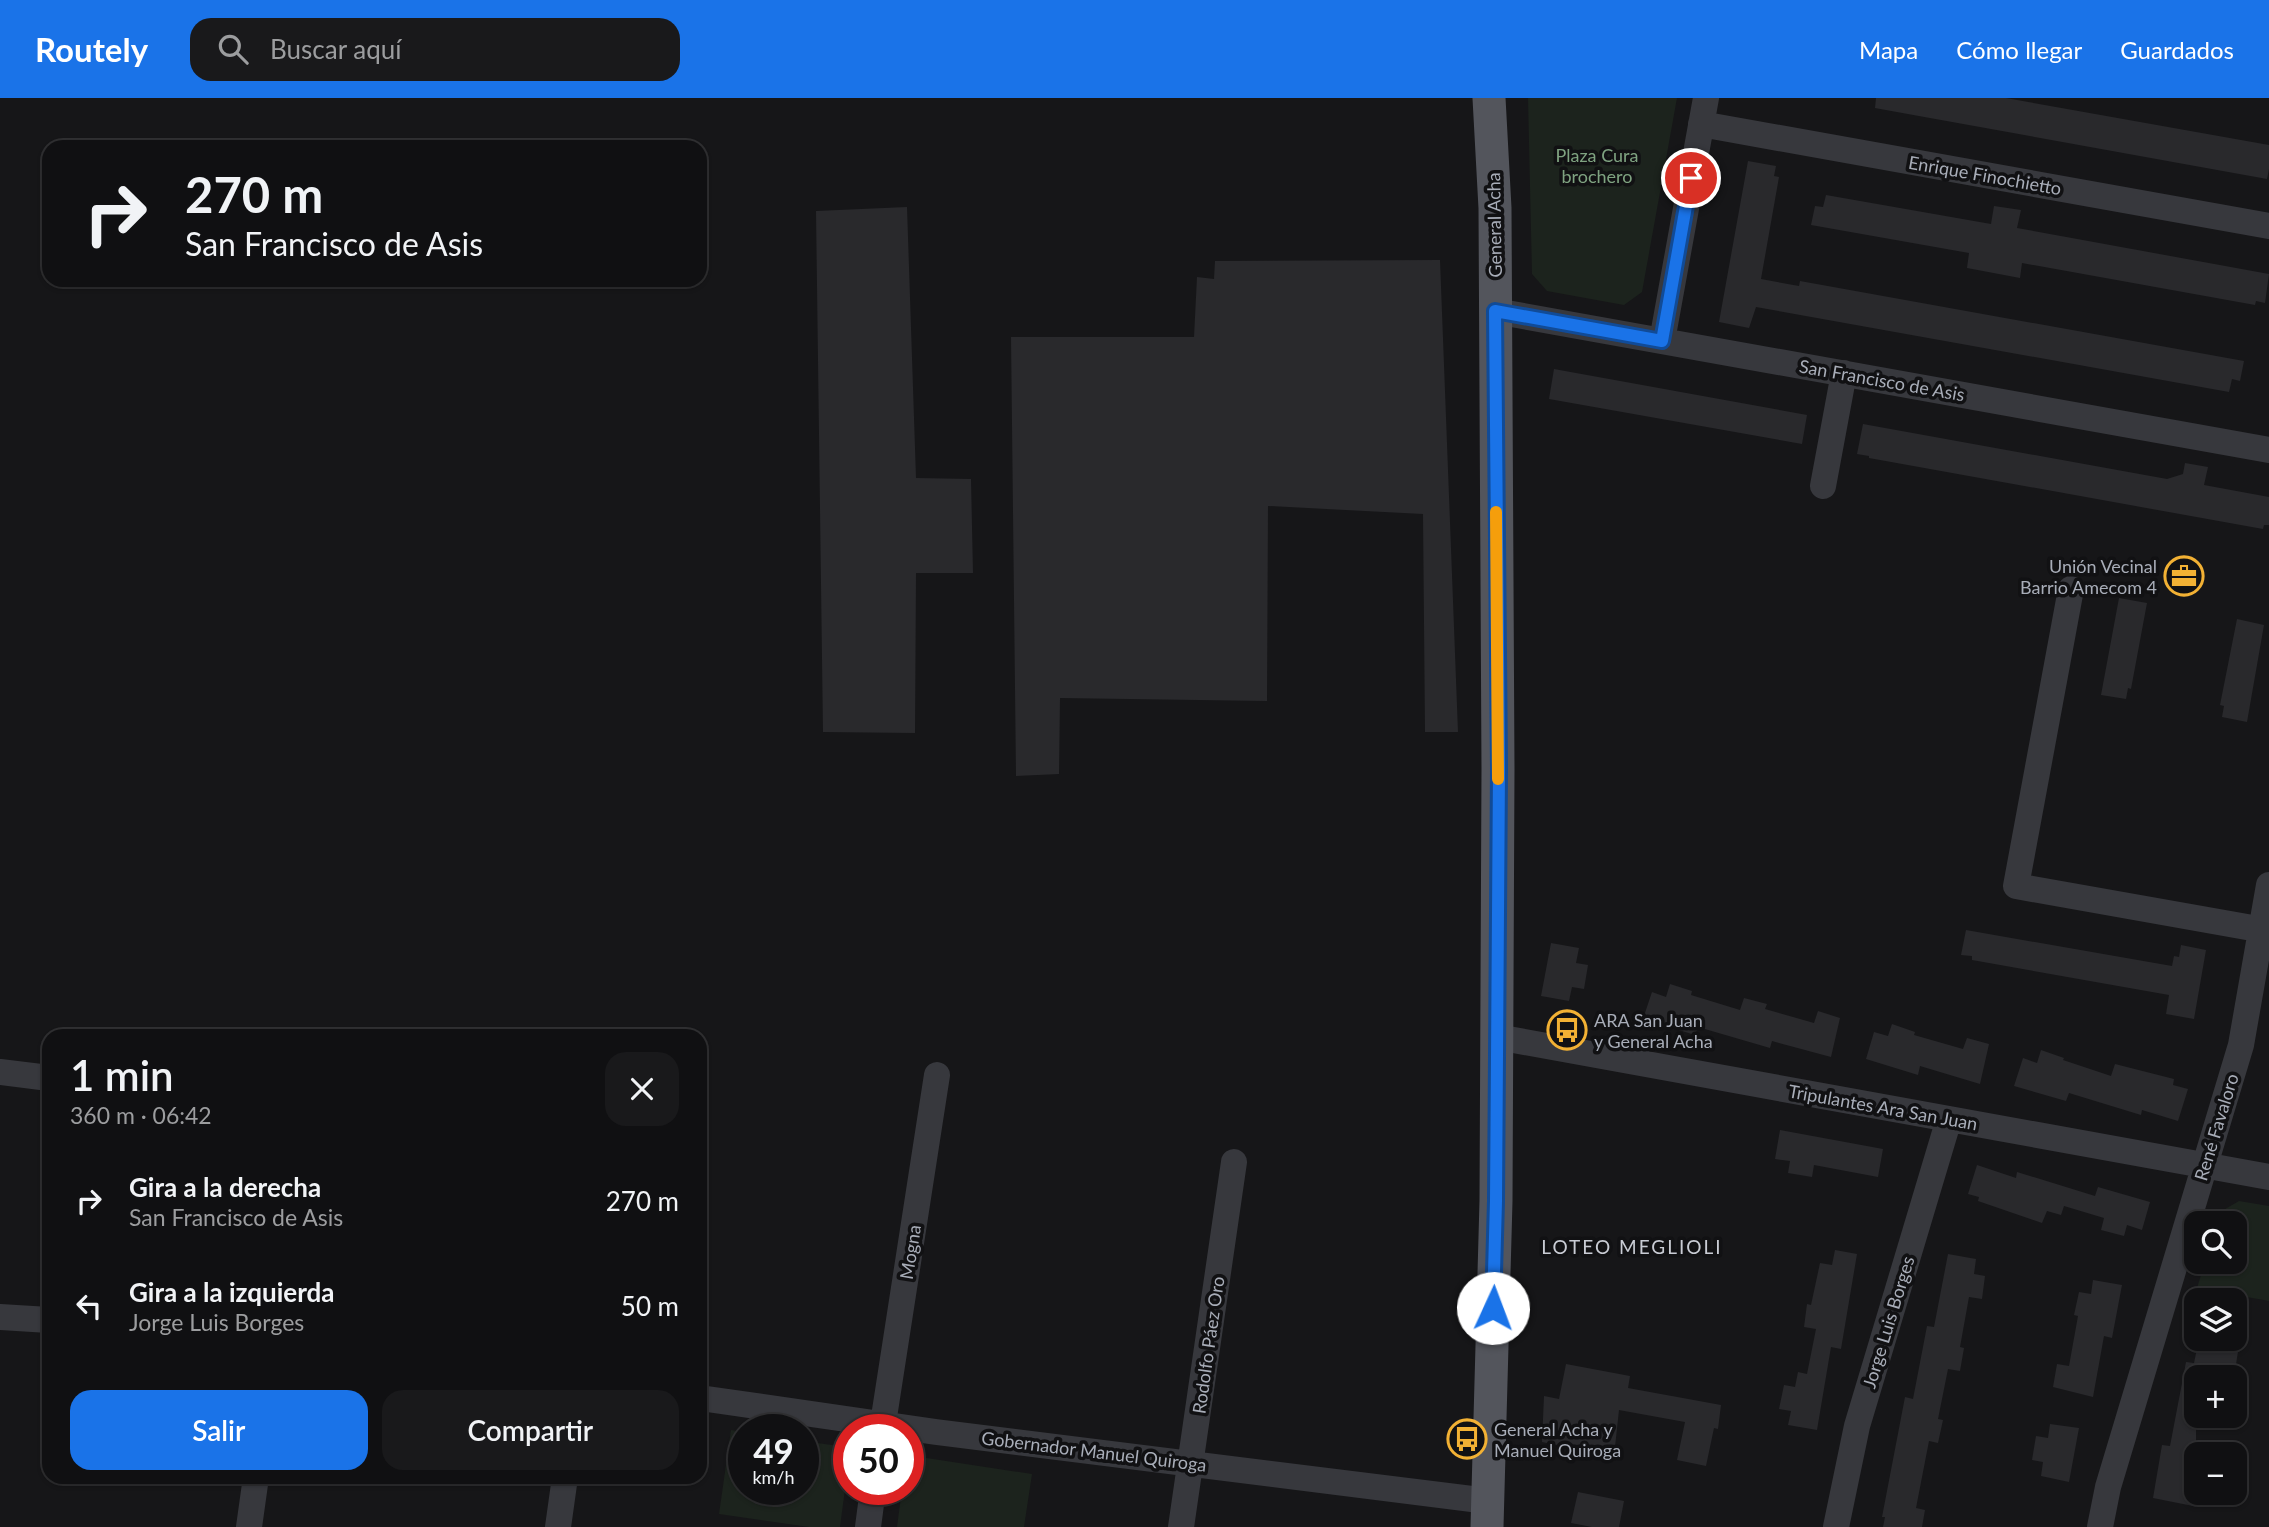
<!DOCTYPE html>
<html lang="es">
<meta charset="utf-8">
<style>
:root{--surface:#101012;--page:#19191b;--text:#f1f3f6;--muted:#9c9d9f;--line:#303032;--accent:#1a73e8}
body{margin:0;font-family:Lato,sans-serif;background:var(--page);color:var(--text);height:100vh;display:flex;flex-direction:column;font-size:26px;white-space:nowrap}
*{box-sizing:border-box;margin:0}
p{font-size:23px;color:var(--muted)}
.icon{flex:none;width:38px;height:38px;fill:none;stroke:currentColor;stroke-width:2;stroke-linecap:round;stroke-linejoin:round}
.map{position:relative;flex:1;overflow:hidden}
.sheet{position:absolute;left:42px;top:931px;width:665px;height:455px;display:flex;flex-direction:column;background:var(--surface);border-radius:21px;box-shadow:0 2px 5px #0004,0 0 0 2px var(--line)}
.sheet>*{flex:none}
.guide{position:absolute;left:42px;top:42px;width:665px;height:147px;border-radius:21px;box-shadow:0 2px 5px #0004,0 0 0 2px var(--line);background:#101012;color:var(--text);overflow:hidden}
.fabs{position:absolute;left:2184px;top:1113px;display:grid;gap:14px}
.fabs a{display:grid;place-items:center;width:63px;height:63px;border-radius:14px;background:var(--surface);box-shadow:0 2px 5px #0004,0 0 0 2px var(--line);font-size:35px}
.speed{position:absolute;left:728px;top:1316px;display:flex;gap:14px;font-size:35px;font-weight:700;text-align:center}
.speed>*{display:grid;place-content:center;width:91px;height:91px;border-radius:50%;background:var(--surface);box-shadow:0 2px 5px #0004,0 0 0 2px var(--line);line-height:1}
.speed small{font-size:18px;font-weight:400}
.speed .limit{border:10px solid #d22;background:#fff;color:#111}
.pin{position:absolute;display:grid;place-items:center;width:60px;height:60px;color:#fff;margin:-30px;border:4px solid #fff;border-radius:50%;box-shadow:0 2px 7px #0007}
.me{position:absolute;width:77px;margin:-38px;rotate:2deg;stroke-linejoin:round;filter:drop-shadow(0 0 5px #0008)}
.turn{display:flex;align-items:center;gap:24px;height:147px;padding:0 28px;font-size:32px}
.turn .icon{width:91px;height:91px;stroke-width:2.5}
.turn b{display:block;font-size:49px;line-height:60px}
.round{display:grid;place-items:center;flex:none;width:74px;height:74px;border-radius:21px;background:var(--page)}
.head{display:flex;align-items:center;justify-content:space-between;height:119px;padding:0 28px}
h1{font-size:42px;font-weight:600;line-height:52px}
.action{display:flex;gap:14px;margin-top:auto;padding:14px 28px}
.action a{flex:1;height:80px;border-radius:21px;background:var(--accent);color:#fff;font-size:28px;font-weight:600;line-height:80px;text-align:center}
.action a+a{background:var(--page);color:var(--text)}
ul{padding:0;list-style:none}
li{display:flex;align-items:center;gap:21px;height:105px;padding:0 28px}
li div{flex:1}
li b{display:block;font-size:26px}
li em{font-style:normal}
header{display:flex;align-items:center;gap:42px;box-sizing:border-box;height:98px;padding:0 35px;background:var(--accent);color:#fff}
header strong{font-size:33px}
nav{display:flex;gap:38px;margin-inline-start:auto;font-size:24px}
.search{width:490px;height:63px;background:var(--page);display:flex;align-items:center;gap:18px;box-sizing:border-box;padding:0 24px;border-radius:21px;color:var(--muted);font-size:26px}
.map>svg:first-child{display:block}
.green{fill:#1c231d}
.building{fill:#29292c}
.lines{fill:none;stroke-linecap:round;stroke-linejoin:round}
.minor{stroke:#37383d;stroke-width:26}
.major{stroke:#53555c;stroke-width:33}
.route-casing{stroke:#114b97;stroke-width:18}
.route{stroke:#1a73e8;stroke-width:12}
.slow{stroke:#f59e0b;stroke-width:12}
.labels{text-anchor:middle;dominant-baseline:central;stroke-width:7;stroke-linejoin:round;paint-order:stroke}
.park-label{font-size:18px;fill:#7fa381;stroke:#111113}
.street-label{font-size:18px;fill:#a8adb8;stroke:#111113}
.poi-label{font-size:18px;fill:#a8adb8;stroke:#111113;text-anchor:start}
.neighbourhood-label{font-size:19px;letter-spacing:2px;fill:#c9ccd4;stroke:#111113}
</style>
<header>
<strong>Routely</strong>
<div class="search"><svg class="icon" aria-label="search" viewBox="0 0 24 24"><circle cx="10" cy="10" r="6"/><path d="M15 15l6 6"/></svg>Buscar aquí</div>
<nav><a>Mapa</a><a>Cómo llegar</a><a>Guardados</a></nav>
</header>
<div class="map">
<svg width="2269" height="1429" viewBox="0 0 2269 1429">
<rect width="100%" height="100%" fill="#161618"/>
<path class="green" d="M 1528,0 L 1677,0 L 1642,194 L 1624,207 L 1547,193 L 1532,176 Z
M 2239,1103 L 2269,1108 L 2269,1203 L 2197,1190 L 2205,1164 L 2235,1164 L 2235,1125 L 2217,1125 L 2220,1114 Z
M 731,1332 L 744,1334 L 744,1391 L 803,1391 L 803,1343 L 839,1348 L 849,1361 L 840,1429 L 809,1429 L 719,1416 Z
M 920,1359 L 1032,1376 L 1024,1429 L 897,1429 L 902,1391 L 908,1391 L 908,1365 Z"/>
<path class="building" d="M 1876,0 L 2006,0 L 2269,47 L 2269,71 L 2267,81 L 1930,20 L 1875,10 Z
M 1748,63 L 1776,68 L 1774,78 L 1779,79 L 1761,181 L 1799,188 L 1800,183 L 2244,263 L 2240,283 L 2232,281 L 2229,294 L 1756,209 L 1749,230 L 1719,224 Z
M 1826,97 L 1991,126 L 1994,108 L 2021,112 L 2017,130 L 2269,176 L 2265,205 L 2256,203 L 2255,207 L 2022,165 L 2020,180 L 1967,170 L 1969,155 L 1811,127 L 1815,108 L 1823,109 Z
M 907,109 L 916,380 L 971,381 L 973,475 L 916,475 L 915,635 L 823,634 L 816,113 Z
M 1440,162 L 1458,634 L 1425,634 L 1423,416 L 1268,408 L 1267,603 L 1060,600 L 1059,676 L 1016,678 L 1011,239 L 1194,239 L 1197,179 L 1214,181 L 1215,163 Z
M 1554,271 L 1807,317 L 1802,346 L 1549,301 Z
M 1863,326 L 2167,381 L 2183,376 L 2185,365 L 2208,369 L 2204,387 L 2269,399 L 2269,427 L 2264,427 L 2263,431 L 1869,360 L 1869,358 L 1857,356 Z
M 2119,500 L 2147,505 L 2131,591 L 2128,590 L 2126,601 L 2101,597 Z
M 2237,521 L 2264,527 L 2247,624 L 2222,619 L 2224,608 L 2220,607 Z
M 1966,832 L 2172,868 L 2174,858 L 2179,859 L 2181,847 L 2206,852 L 2194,921 L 2166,916 L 2169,897 L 1972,862 L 1972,858 L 1961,857 Z
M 1551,845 L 1579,850 L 1576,865 L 1588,867 L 1584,891 L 1572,889 L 1569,903 L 1541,898 Z
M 1670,886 L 1692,893 L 1691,897 L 1740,912 L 1744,900 L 1767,906 L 1765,911 L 1814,925 L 1818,913 L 1840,920 L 1831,959 L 1772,943 L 1770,950 L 1698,929 L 1695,937 L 1643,921 L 1652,894 L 1666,899 Z
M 1892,926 L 1915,934 L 1914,937 L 1963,951 L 1967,940 L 1989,946 L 1980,986 L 1920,968 L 1918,977 L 1866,961 L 1874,934 L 1888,938 Z
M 2041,952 L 2064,960 L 2063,962 L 2111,978 L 2115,966 L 2174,981 L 2173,987 L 2188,991 L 2178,1023 L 2142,1012 L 2141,1017 L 2069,995 L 2066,1003 L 2014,988 L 2023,960 L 2037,965 Z
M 1780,1032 L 1883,1051 L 1878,1079 L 1814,1067 L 1812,1079 L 1788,1075 L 1790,1063 L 1775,1061 Z
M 1977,1067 L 2016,1080 L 2017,1074 L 2095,1098 L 2098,1089 L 2150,1104 L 2142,1132 L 2127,1127 L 2124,1138 L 2101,1132 L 2104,1120 L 2064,1108 L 2061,1117 L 2047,1113 L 2042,1125 L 1978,1103 L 1979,1099 L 1968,1096 Z
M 1835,1152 L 1857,1156 L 1841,1251 L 1831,1249 L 1817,1332 L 1788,1327 L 1791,1313 L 1779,1311 L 1784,1287 L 1795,1289 L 1798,1274 L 1807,1276 L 1816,1231 L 1804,1229 L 1807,1206 L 1811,1207 L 1820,1165 L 1832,1167 Z
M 1948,1156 L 1976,1161 L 1974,1176 L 1985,1178 L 1982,1201 L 1969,1199 L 1960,1249 L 1964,1250 L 1960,1273 L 1948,1271 L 1938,1321 L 1943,1322 L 1938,1345 L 1929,1343 L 1916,1410 L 1925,1412 L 1922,1429 L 1883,1429 L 1885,1419 L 1882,1419 L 1905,1299 L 1913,1301 L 1927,1228 L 1934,1229 Z
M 2093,1182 L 2122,1187 L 2112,1240 L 2104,1238 L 2093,1299 L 2053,1289 L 2057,1266 L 2069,1268 L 2078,1218 L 2074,1217 L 2079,1194 L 2091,1196 Z
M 2199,1241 L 2240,1241 L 2234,1279 L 2196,1279 L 2196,1389 L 2193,1408 L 2153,1400 L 2162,1347 L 2170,1348 L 2186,1264 L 2194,1265 Z
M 1566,1266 L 1630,1278 L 1628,1290 L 1721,1307 L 1718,1331 L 1714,1330 L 1706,1368 L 1677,1362 L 1685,1324 L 1619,1312 L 1614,1358 L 1542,1344 L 1544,1298 L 1559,1301 Z
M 2050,1326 L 2079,1330 L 2069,1384 L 2041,1378 L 2043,1364 L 2032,1362 L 2036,1338 L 2048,1340 Z
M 1578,1394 L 1624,1403 L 1619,1429 L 1592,1429 L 1571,1425 Z"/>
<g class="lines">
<path class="minor" d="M 1701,26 L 2269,128
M 1495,213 L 2269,352
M 1662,243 L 1706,0
M 1823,388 L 1844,275
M 2071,491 L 2016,788 L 2269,833
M 1497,939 L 2269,1079
M 0,974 L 49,980
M 0,1219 L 49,1222
M 700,1300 L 936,1334 L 1488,1403
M 882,1332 L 937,977
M 249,1429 L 256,1379
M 558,1429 L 565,1379
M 868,1429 L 873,1391
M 1181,1429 L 1234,1064
M 1836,1429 L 1857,1328 L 1949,1021
M 2100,1429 L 2108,1389 L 2241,947 L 2269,787"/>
<path class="major" d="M 1487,1429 L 1496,1103 L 1498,671 L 1495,110 L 1489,0"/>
</g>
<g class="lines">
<g class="route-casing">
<path id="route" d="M 1493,1210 L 1496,1103 L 1499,671 L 1495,213 L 1662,243 L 1691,80"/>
</g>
<use href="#route" class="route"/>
<path class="slow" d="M 1496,414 L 1498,681"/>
</g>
<defs>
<g id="office-ring" transform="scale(2.0125)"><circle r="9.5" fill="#111113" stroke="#f2b134" stroke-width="1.5"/><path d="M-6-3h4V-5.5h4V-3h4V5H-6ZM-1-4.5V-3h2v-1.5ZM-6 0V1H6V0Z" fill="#f2b134"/></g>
<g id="bus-ring" transform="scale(2.0125)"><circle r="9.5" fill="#111113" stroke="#f2b134" stroke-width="1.5"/><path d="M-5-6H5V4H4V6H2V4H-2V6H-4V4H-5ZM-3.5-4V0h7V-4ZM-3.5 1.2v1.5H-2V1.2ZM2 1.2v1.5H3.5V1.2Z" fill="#f2b134"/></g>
</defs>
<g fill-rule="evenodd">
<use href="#office-ring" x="2184" y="478"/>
<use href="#bus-ring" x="1567" y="932"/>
<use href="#bus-ring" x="1467" y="1341"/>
</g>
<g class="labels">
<g class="park-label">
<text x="1597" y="57">Plaza Cura<tspan x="1597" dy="21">brochero</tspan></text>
</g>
<g class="street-label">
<text transform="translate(1985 77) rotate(10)">Enrique Finochietto</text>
<text transform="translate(1494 127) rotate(-91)">General Acha</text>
<text transform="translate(1882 282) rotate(10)">San Francisco de Asis</text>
<text transform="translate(1883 1009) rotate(10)">Tripulantes Ara San Juan</text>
<text transform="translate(2216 1029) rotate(-73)">René Favaloro</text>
<text transform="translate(910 1154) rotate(-81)">Mogna</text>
<text transform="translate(1888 1224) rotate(-73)">Jorge Luis Borges</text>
<text transform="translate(1208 1247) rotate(-82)">Rodolfo Páez Oro</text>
<text transform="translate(1094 1353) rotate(7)">Gobernador Manuel Quiroga</text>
</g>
<g class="poi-label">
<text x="2157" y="468" text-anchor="end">Unión Vecinal<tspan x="2157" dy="21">Barrio Amecom 4</tspan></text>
<text x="1594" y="922">ARA San Juan<tspan x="1594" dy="21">y General Acha</tspan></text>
<text x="1494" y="1331">General Acha y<tspan x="1494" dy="21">Manuel Quiroga</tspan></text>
</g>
<g class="neighbourhood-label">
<text x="1632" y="1148">LOTEO MEGLIOLI</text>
</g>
</g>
</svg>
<div class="fabs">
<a><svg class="icon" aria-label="search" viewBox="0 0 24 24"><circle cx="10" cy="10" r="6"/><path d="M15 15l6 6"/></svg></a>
<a><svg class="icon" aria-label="layers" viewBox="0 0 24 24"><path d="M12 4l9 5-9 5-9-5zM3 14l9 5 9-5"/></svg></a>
<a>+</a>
<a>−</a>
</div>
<div class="speed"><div>49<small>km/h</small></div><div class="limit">50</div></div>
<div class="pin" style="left:1691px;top:80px;background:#d93025"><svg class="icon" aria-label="arrive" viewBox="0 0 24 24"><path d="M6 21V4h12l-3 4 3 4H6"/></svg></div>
<svg class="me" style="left:1493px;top:1210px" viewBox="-20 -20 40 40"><circle r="19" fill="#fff"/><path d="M0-13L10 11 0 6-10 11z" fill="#1a73e8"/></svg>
<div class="guide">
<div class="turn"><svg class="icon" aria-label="right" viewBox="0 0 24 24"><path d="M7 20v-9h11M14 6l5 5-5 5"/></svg><div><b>270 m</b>San Francisco de Asis</div></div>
</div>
<section class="sheet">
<div class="head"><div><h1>1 min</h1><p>360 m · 06:42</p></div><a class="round"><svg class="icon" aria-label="close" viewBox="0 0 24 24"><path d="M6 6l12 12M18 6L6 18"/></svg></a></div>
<ul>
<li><svg class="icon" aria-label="right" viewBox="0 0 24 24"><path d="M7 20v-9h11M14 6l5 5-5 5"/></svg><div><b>Gira a la derecha</b><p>San Francisco de Asis</p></div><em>270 m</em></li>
<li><svg class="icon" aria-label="left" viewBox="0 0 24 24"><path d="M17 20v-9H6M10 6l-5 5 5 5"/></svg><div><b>Gira a la izquierda</b><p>Jorge Luis Borges</p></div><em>50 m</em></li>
</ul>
<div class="action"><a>Salir</a><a>Compartir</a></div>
</section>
</div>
